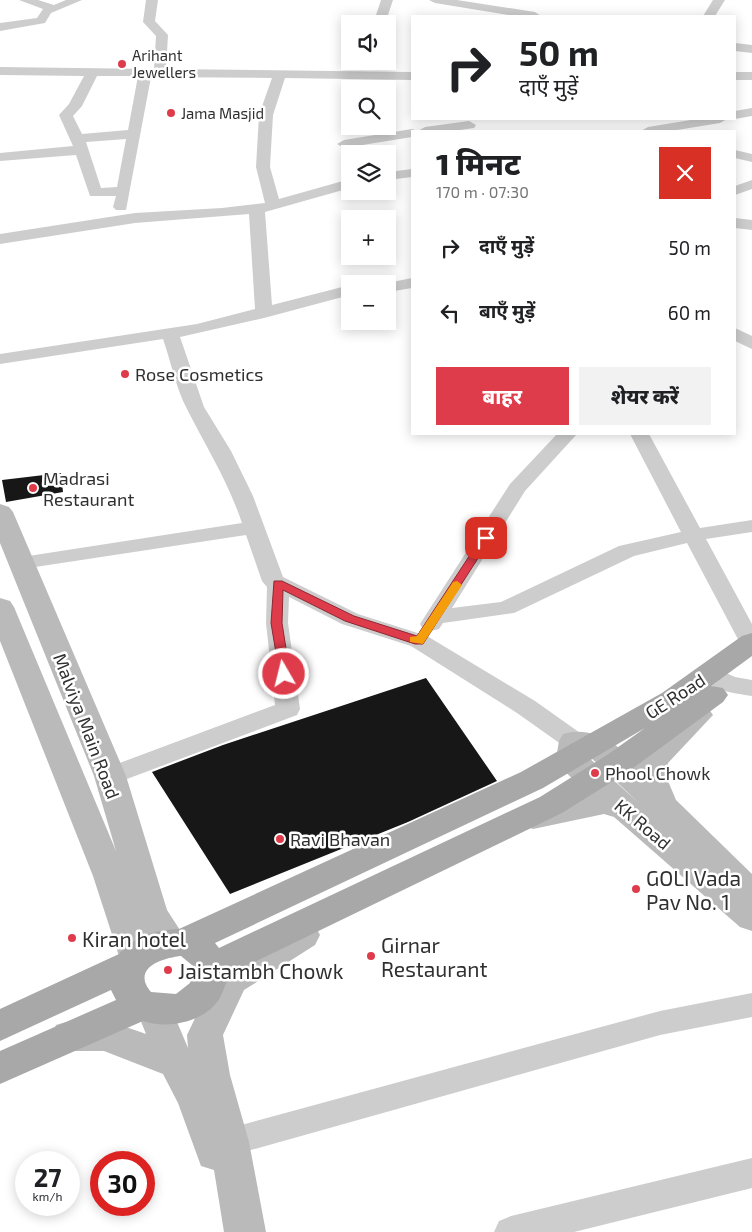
<!DOCTYPE html>
<html lang="hi">
<meta charset="utf-8">
<style>
:root{--surface:#fff;--page:#f2f2f2;--text:#202124;--muted:#757577;--accent:#de3b4b}
body{margin:0;font-family:"Exo 2","Noto Sans Devanagari",sans-serif;background:var(--page);color:var(--text);height:100vh;display:flex;flex-direction:column;font-size:19px;white-space:nowrap}
*{box-sizing:border-box;margin:0}
p{font-size:16px;color:var(--muted)}
.icon{flex:none;width:28px;height:28px;fill:none;stroke:currentColor;stroke-width:2;stroke-linecap:round;stroke-linejoin:round}
.map{position:relative;flex:1;overflow:hidden}
.side{position:absolute;left:411px;top:130px;width:325px;height:305px;display:flex;flex-direction:column;background:var(--surface);border-radius:0px;box-shadow:0 2px 12px #0003}
.side>*{flex:none}
.hud{position:absolute;left:411px;top:15px;width:325px;height:105px;border-radius:0px;box-shadow:0 2px 12px #0003;background:#fff;color:var(--text);overflow:hidden}
.buttons{position:absolute;left:341px;top:15px;display:grid;gap:10px}
.buttons a{display:grid;place-items:center;width:55px;height:55px;border-radius:0px;background:var(--surface);box-shadow:0 2px 12px #0003;font-size:25px}
.speed{position:absolute;left:15px;top:1151px;display:flex;gap:10px;font-size:25px;font-weight:700;text-align:center}
.speed>*{display:grid;place-content:center;width:65px;height:65px;border-radius:50%;background:var(--surface);box-shadow:0 2px 12px #0003;line-height:1}
.speed small{font-size:12px;font-weight:400}
.speed .limit{border:8px solid #d22;background:#fff;color:#111}
.pin{position:absolute;display:grid;place-items:center;width:42px;height:42px;color:#fff;margin:-21px;border-radius:10px;box-shadow:0 2px 8px #0006}
.me{position:absolute;width:55px;margin:-28px;rotate:352deg;stroke-linejoin:round;filter:drop-shadow(0 0 4px #0008)}
.turn{display:flex;align-items:center;gap:18px;height:105px;padding:0 25px;font-size:22px}
.turn .icon{width:65px;height:65px;stroke-width:2.5}
.turn b{display:block;font-size:35px;line-height:42px}
.round{display:grid;place-items:center;flex:none;width:52px;height:52px;border-radius:0px;background:var(--page)}
.headline{display:flex;align-items:center;justify-content:space-between;height:85px;padding:0 25px}
h1{font-size:30px;font-weight:800;line-height:38px}
.cta{display:flex;gap:10px;margin-top:auto;padding:10px 25px}
.cta a{flex:1;height:58px;border-radius:0px;background:var(--accent);color:#fff;font-size:20px;font-weight:800;line-height:58px;text-align:center}
.cta a+a{background:var(--page);color:var(--text)}
ul{padding:0;list-style:none}
li{display:flex;align-items:center;gap:15px;height:65px;padding:0 25px}
li div{flex:1}
li b{display:block;font-size:19px}
li em{font-style:normal}
.map>svg:first-child{display:block}
.building{fill:#171717}
.lines{fill:none;stroke-linecap:round;stroke-linejoin:round}
.street{fill:#cdcdcd;fill-rule:evenodd}
.secondary{fill:#bababa;fill-rule:evenodd}
.primary{fill:#a8a8a8;fill-rule:evenodd}
.route{fill:#de3b4b;stroke:#902631}
.slow{fill:#f59e0b}
.poi-dot{fill:#de3b4b;stroke:#fff;stroke-width:2}
.labels{text-anchor:middle;dominant-baseline:central;stroke-width:5;stroke-linejoin:round;paint-order:stroke}
.far-poi-label{font-size:15px;fill:#303030;stroke:#fff;text-anchor:start}
.poi-label{font-size:18px;fill:#303030;stroke:#fff;text-anchor:start}
.street-label{font-size:18px;fill:#303030;stroke:#fff}
.near-poi-label{font-size:21px;fill:#303030;stroke:#fff;text-anchor:start}
</style>
<div class="map">
<svg width="752" height="1232" viewBox="0 0 752 1232">
<rect width="100%" height="100%" fill="#fff"/>
<path class="building" d="M 61,473 L 63,492 L 6,502 L 2,480 Z
M 426,678 L 497,781 L 408,822 L 230,894 L 152,772 L 223,745 Z"/>
<g class="lines">
<path class="street" d="M 19,0 L 38,0 L 54,5 L 66,0 L 82,0 L 51,13 L 45,23 L 0,31 L 0,23 L 37,18 L 43,9 Z
M 146,0 L 158,0 L 155,21 L 168,35 L 166,69 L 412,72 L 412,80 L 285,78 L 273,115 L 271,149 L 270,167 L 279,199 L 350,179 L 350,188 L 265,212 L 272,305 L 350,285 L 350,295 L 264,318 L 180,337 L 204,407 L 231,451 L 253,496 L 283,577 L 358,614 L 427,636 L 535,701 L 583,735 L 586,741 L 583,747 L 574,750 L 565,747 L 517,713 L 411,646 L 342,624 L 289,597 L 288,623 L 300,709 L 297,715 L 119,782 L 110,785 L 101,782 L 97,776 L 101,770 L 275,705 L 266,623 L 267,587 L 262,581 L 246,535 L 22,569 L 14,568 L 11,563 L 14,558 L 22,557 L 242,523 C 228,481 206,447 187,409 C 176,388 171,362 163,339 L 0,364 L 0,354 L 197,324 L 255,309 L 249,214 L 135,223 L 0,244 L 0,234 L 135,213 L 222,208 L 265,203 L 256,167 L 259,115 L 272,78 L 151,77 L 126,210 L 116,210 L 113,207 L 116,196 L 90,196 L 76,155 L 0,161 L 0,153 L 73,146 L 59,115 L 69,104 L 84,76 L 0,75 L 0,67 L 154,69 L 156,36 L 143,22 ZM 97,76 L 138,76 L 128,130 L 82,134 L 73,116 L 82,106 ZM 126,139 L 117,187 L 101,188 L 86,142 Z
M 381,0 L 393,0 L 385,24 L 373,24 Z
M 429,0 L 457,0 L 535,12 L 541,16 L 515,16 L 435,3 Z
M 713,0 L 725,0 L 715,16 L 703,16 Z
M 735,43 L 752,45 L 752,53 L 735,51 Z
M 735,72 L 752,72 L 752,80 L 735,80 Z
M 752,108 L 752,116 L 735,119 L 734,119 L 735,111 Z
M 697,119 L 727,119 L 720,123 L 671,131 L 641,131 L 648,127 Z
M 469,121 L 476,125 L 474,128 L 453,131 L 418,131 L 425,127 Z
M 412,129 L 418,131 L 412,131 L 412,137 L 344,148 L 337,144 L 344,140 Z
M 735,150 L 752,154 L 752,162 L 735,158 Z
M 412,169 L 412,177 L 388,180 L 388,172 Z
M 752,180 L 752,189 L 735,195 L 735,186 Z
M 735,218 L 752,220 L 752,230 L 735,228 Z
M 412,278 L 412,288 L 388,292 L 388,284 L 382,284 Z
M 735,328 L 752,336 L 752,349 L 735,341 Z
M 557,434 L 577,434 L 525,491 L 452,608 L 501,602 L 619,546 L 681,532 L 630,434 L 649,434 L 700,528 L 752,520 L 752,532 L 706,539 L 752,624 L 752,650 L 743,648 L 740,643 L 687,543 L 634,556 L 514,613 L 443,623 L 439,629 L 431,631 L 423,629 L 420,624 L 510,484 Z
M 710,666 L 735,677 L 752,680 L 752,696 C 734,693 709,691 698,674 L 702,669 Z
M 752,993 L 752,1017 L 660,1035 L 219,1159 L 208,1155 L 203,1145 L 208,1135 L 219,1131 L 660,1011 Z
M 752,1158 L 752,1188 L 574,1232 L 494,1232 L 499,1221 L 511,1216 Z"/>
<path class="secondary" d="M 0,504 L 9,507 L 13,512 L 126,776 L 167,910 L 187,941 L 182,951 C 162,957 158,951 147,936 L 153,956 L 148,966 L 136,970 L 124,966 L 119,956 L 93,876 L 0,641 L 0,598 L 10,601 L 14,607 L 116,851 L 94,776 L 0,543 Z
M 698,705 L 708,708 L 713,715 L 668,763 L 668,781 L 676,800 L 752,874 L 752,931 L 740,927 L 614,817 L 604,814 L 533,829 L 522,825 L 517,817 L 522,809 L 589,794 L 560,767 L 556,759 L 559,741 L 563,734 C 593,725 617,744 637,764 L 642,752 L 688,708 ZM 587,754 L 640,804 L 587,756 Z
M 303,921 L 315,925 L 320,935 L 315,945 L 244,990 L 223,1035 L 230,1075 L 249,1142 L 266,1232 L 224,1232 L 214,1170 L 201,1166 L 178,1103 L 163,1074 L 104,1051 L 69,1051 L 56,1047 L 51,1036 L 56,1025 C 87,1014 116,1023 146,1034 L 136,1009 L 141,998 L 154,994 L 167,998 L 188,1048 L 187,1035 L 218,970 L 291,925 Z"/>
<path class="primary" d="M 752,633 L 752,656 L 711,686 L 723,688 L 728,695 L 723,702 L 629,771 L 562,813 L 244,967 C 240,970 232,974 229,978 C 224,985 223,995 217,1002 C 201,1023 166,1029 143,1021 L 0,1084 L 0,1051 L 116,1000 L 111,990 L 0,1041 L 0,1009 L 119,954 C 135,936 155,930 179,929 L 521,772 L 662,693 L 742,636 ZM 645,728 L 607,755 L 540,797 L 219,948 L 215,943 L 543,788 ZM 181,956 L 193,966 L 190,983 L 176,994 L 151,992 C 131,968 162,958 181,956 Z"/>
</g>
<path class="route" d="M 486,535 L 491,538 L 423,644 L 415,644 L 345,621 L 283,590 L 282,623 L 290,674 L 288,677 L 280,677 L 271,623 L 274,581 L 282,581 L 354,616 L 417,636 L 481,538 Z"/>
<path class="slow" d="M 457,581 L 462,585 L 423,644 L 410,642 L 410,637 L 417,636 L 453,582 Z"/>
<g class="poi-dot">
<circle cx="122" cy="64" r="5"/>
<circle cx="171" cy="113" r="5"/>
<circle cx="125" cy="374" r="5"/>
<circle cx="33" cy="488" r="5"/>
<circle cx="595" cy="773" r="5"/>
<circle cx="280" cy="839" r="5"/>
<circle cx="636" cy="889" r="5"/>
<circle cx="72" cy="938" r="5"/>
<circle cx="371" cy="956" r="5"/>
<circle cx="168" cy="970" r="5"/>
</g>
<g class="labels">
<g class="far-poi-label">
<text x="132" y="55">Arihant<tspan x="132" dy="17">Jewellers</tspan></text>
<text x="181" y="113">Jama Masjid</text>
</g>
<g class="poi-label">
<text x="135" y="374">Rose Cosmetics</text>
<text x="43" y="478">Madrasi<tspan x="43" dy="21">Restaurant</tspan></text>
<text x="605" y="773">Phool Chowk</text>
<text x="290" y="839">Ravi Bhavan</text>
</g>
<g class="street-label">
<text transform="translate(675 696) rotate(-33)">GE Road</text>
<text transform="translate(87 726) rotate(69)">Malviya Main Road</text>
<text transform="translate(643 824) rotate(40)">KK Road</text>
</g>
<g class="near-poi-label">
<text x="646" y="877">GOLI Vada<tspan x="646" dy="24">Pav No. 1</tspan></text>
<text x="82" y="938">Kiran hotel</text>
<text x="381" y="944">Girnar<tspan x="381" dy="24">Restaurant</tspan></text>
<text x="178" y="970">Jaistambh Chowk</text>
</g>
</g>
</svg>
<div class="buttons">
<a><svg class="icon" aria-label="sound" viewBox="0 0 24 24"><path d="M4 9h4l5-4v14l-5-4H4zM17 9q2 3 0 6"/></svg></a>
<a><svg class="icon" aria-label="search" viewBox="0 0 24 24"><circle cx="10" cy="10" r="6"/><path d="M15 15l6 6"/></svg></a>
<a><svg class="icon" aria-label="layers" viewBox="0 0 24 24"><path d="M12 4l9 5-9 5-9-5zM3 14l9 5 9-5"/></svg></a>
<a>+</a>
<a>−</a>
</div>
<div class="speed"><div>27<small>km/h</small></div><div class="limit">30</div></div>
<div class="pin" style="left:486px;top:538px;background:#d93025"><svg class="icon" aria-label="arrive" viewBox="0 0 24 24"><path d="M6 21V4h12l-3 4 3 4H6"/></svg></div>
<svg class="me" style="left:284px;top:674px" viewBox="-20 -20 40 40"><circle r="17" fill="#de3b4b" stroke="#fff" stroke-width="3"/><path d="M0-11L8 9 0 5-8 9z" fill="#fff"/></svg>
<div class="hud">
<div class="turn"><svg class="icon" aria-label="right" viewBox="0 0 24 24"><path d="M7 20v-9h11M14 6l5 5-5 5"/></svg><div><b>50 m</b>दाएँ मुड़ें</div></div>
</div>
<section class="side">
<div class="headline"><div><h1>1 मिनट</h1><p>170 m · 07:30</p></div><a class="round" style="background:#d93025;color:#fff"><svg class="icon" aria-label="close" viewBox="0 0 24 24"><path d="M6 6l12 12M18 6L6 18"/></svg></a></div>
<ul>
<li><svg class="icon" aria-label="right" viewBox="0 0 24 24"><path d="M7 20v-9h11M14 6l5 5-5 5"/></svg><div><b>दाएँ मुड़ें</b></div><em>50 m</em></li>
<li><svg class="icon" aria-label="left" viewBox="0 0 24 24"><path d="M17 20v-9H6M10 6l-5 5 5 5"/></svg><div><b>बाएँ मुड़ें</b></div><em>60 m</em></li>
</ul>
<div class="cta"><a>बाहर</a><a>शेयर करें</a></div>
</section>
</div>
